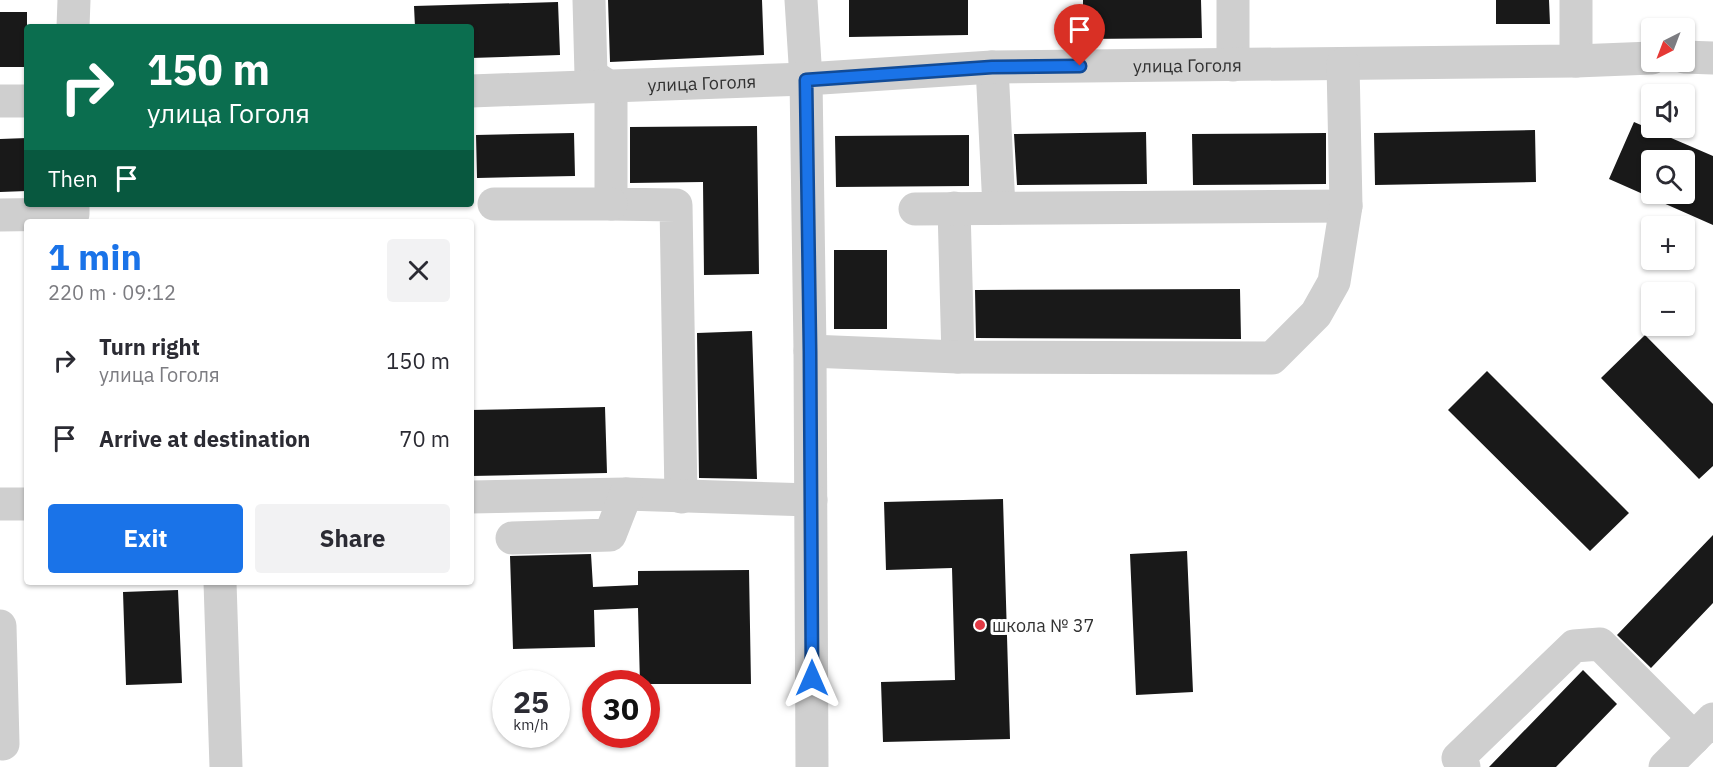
<!DOCTYPE html>
<meta charset="utf-8">
<style>
:root{--surface:#fff;--page:#f2f2f3;--text:#2b2b33;--muted:#7c7c81;--accent:#1a73e8}
body{margin:0;font-family:"IBM Plex Sans",sans-serif;background:var(--page);color:var(--text);height:100vh;display:flex;flex-direction:column;font-size:22px;white-space:nowrap}
*{box-sizing:border-box;margin:0}
p{font-size:20px;color:var(--muted)}
.icon{flex:none;width:33px;height:33px;fill:none;stroke:currentColor;stroke-width:2;stroke-linecap:round;stroke-linejoin:round}
.map{position:relative;flex:1;overflow:hidden}
.panel{position:absolute;left:24px;top:219px;width:450px;height:366px;display:flex;flex-direction:column;background:var(--surface);border-radius:6px;box-shadow:0 2px 4px #0004}
.panel>*{flex:none}
.banner{position:absolute;left:24px;top:24px;width:450px;height:183px;border-radius:6px;box-shadow:0 2px 4px #0004;background:#0b6e4f;color:#fff;overflow:hidden}
.needle{width:39px;rotate:222deg}
.buttons{position:absolute;left:1641px;top:18px;display:grid;gap:12px}
.buttons a{display:grid;place-items:center;width:54px;height:54px;border-radius:6px;background:var(--surface);box-shadow:0 2px 4px #0004;font-size:30px}
.speed{position:absolute;left:492px;top:670px;display:flex;gap:12px;font-size:30px;font-weight:700;text-align:center}
.speed>*{display:grid;place-content:center;width:78px;height:78px;border-radius:50%;background:var(--surface);box-shadow:0 2px 4px #0004;line-height:1}
.speed small{font-size:15px;font-weight:400}
.speed .limit{border:9px solid #d22;background:#fff;color:#111}
.pin{position:absolute;display:grid;place-items:center;width:51px;height:51px;color:#fff;margin:-62px -26px;border-radius:50% 50% 50% 0;rotate:-45deg;box-shadow:0 0 6px #0007}
.pin .icon{rotate:45deg}
.me{position:absolute;width:66px;margin:-33px;rotate:0deg;stroke-linejoin:round;filter:drop-shadow(0 0 4px #0008)}
.turn{display:flex;align-items:center;gap:21px;height:126px;padding:0 24px;font-size:27px}
.turn .icon{width:78px;height:78px;stroke-width:2.5}
.turn b{display:block;font-size:42px;line-height:51px}
.then{display:flex;align-items:center;height:57px;padding:0 24px;background:#0003;gap:12px;font-size:22px}
.round{display:grid;place-items:center;flex:none;width:63px;height:63px;border-radius:6px;background:var(--page)}
.head{display:flex;align-items:center;justify-content:space-between;height:102px;padding:0 24px}
h1{font-size:36px;font-weight:700;line-height:45px;color:var(--accent)}
.cta{display:flex;gap:12px;margin-top:auto;padding:12px 24px}
.cta a{flex:1;height:69px;border-radius:6px;background:var(--accent);color:#fff;font-size:24px;font-weight:700;line-height:69px;text-align:center}
.cta a+a{background:var(--page);color:var(--text)}
ul{padding:0;list-style:none}
li{display:flex;align-items:center;gap:18px;height:78px;padding:0 24px}
li div{flex:1}
li b{display:block;font-size:22px}
li em{font-style:normal}
.map>svg:first-child{display:block}
.building{fill:#191919;fill-rule:evenodd}
.lines{fill:none;stroke-linecap:round;stroke-linejoin:round}
.minor{stroke:#cfcfcf;stroke-width:33}
.route-casing{stroke:#114b97;stroke-width:15}
.route{stroke:#1a73e8;stroke-width:10}
.poi-dot{fill:#e33a45;stroke:#fff;stroke-width:2}
.labels{text-anchor:middle;dominant-baseline:central;stroke-width:6;stroke-linejoin:round;paint-order:stroke}
.street-label{font-size:18px;fill:#323232;stroke:#fff}
.poi-label{font-size:18px;fill:#323232;stroke:#fff;text-anchor:start}
</style>
<div class="map">
<svg width="1713" height="767" viewBox="0 0 1713 767">
<rect width="100%" height="100%" fill="#fff"/>
<path class="building" d="M 608,0 L 762,0 L 764,55 L 610,62 Z
M 849,0 L 968,0 L 968,35 L 849,37 Z
M 1083,0 L 1201,0 L 1202,38 L 1083,39 Z
M 1496,0 L 1549,0 L 1550,24 L 1496,24 Z
M 558,2 L 560,55 L 471,58 L 471,27 L 415,27 L 414,6 Z
M 0,12 L 27,12 L 27,67 L 0,67 Z
M 1634,122 L 1713,156 L 1713,225 L 1609,179 ZM 1652,160 L 1684,160 L 1684,194 L 1652,194 Z
M 757,126 L 759,274 L 704,275 L 703,182 L 630,183 L 630,127 Z
M 1535,130 L 1536,182 L 1375,185 L 1374,133 Z
M 1146,132 L 1147,184 L 1017,185 L 1014,134 Z
M 574,133 L 575,176 L 477,178 L 476,135 Z
M 1326,133 L 1326,184 L 1193,185 L 1192,134 Z
M 969,135 L 969,186 L 836,187 L 835,136 Z
M 27,138 L 27,191 L 0,192 L 0,139 Z
M 834,250 L 887,250 L 887,329 L 834,329 Z
M 1240,289 L 1241,339 L 976,338 L 975,290 Z
M 752,331 L 757,479 L 699,478 L 697,333 Z
M 1645,335 L 1713,404 L 1713,466 L 1699,479 L 1601,378 Z
M 1487,371 L 1629,513 L 1590,551 L 1448,410 Z
M 605,407 L 607,473 L 471,476 L 471,410 Z
M 1003,499 L 1010,739 L 883,742 L 881,682 L 955,680 L 952,568 L 886,570 L 884,502 Z
M 1713,535 L 1713,603 L 1651,668 L 1617,635 Z
M 1187,551 L 1193,692 L 1136,695 L 1130,554 Z
M 591,554 L 593,587 L 638,585 L 638,571 L 749,570 L 751,684 L 640,684 L 638,608 L 594,610 L 595,647 L 513,649 L 510,556 Z
M 178,590 L 182,683 L 126,685 L 123,592 Z
M 1583,670 L 1617,704 L 1556,767 L 1489,767 Z"/>
<g class="lines">
<g class="minor">
<path d="M 589,0 L 591,75 L 611,88 L 611,204 L 676,205 L 681,497"/>
<path d="M 801,0 L 806,79 L 810,351 L 812,767"/>
<path d="M 1233,0 L 1233,65"/>
<path d="M 1576,0 L 1576,61"/>
<path d="M 73,27 L 74,0"/>
<path d="M 1684,57 L 1713,58"/>
<path d="M 992,67 L 999,208"/>
<path id="s1" d="M 471,91 L 806,79 L 992,67 L 1576,61 L 1652,58"/>
<path d="M 0,101 L 27,101"/>
<path d="M 494,204 L 611,204"/>
<path d="M 954,208 L 958,357"/>
<path d="M 915,209 L 1346,206"/>
<path d="M 0,215 L 73,214 L 73,204"/>
<path d="M 810,351 L 958,357 L 1272,358 L 1316,314 L 1334,282 L 1346,206 L 1343,64"/>
<path d="M 471,497 L 626,494 L 811,500"/>
<path d="M 0,504 L 27,504"/>
<path d="M 512,538 L 610,535 L 626,494"/>
<path d="M 220,582 L 226,767"/>
<path d="M 0,626 L 3,744"/>
<path d="M 1464,767 L 1458,758 L 1574,646 L 1600,644 L 1694,738"/>
<path d="M 1665,767 L 1713,719"/>
</g>
</g>
<g class="lines">
<g class="route-casing">
<path id="route" d="M 812,678 L 810,351 L 806,80 L 992,67 L 1080,66"/>
</g>
<use href="#route" class="route"/>
</g>
<circle class="poi-dot" cx="980" cy="625" r="6"/>
<g class="labels">
<g class="street-label">
<text stroke="none"><textPath href="#s1" startOffset="717">улица Гоголя</textPath></text>
<text stroke="none"><textPath href="#s1" startOffset="231">улица Гоголя</textPath></text>
</g>
<g class="poi-label">
<text x="992" y="625">школа № 37</text>
</g>
</g>
</svg>
<div class="buttons">
<a><svg class="needle" viewBox="-14 -14 28 28"><path d="M0-13l5 13h-10z" fill="#e53935"/><path d="M0 13l5-13h-10z" fill="#7c7c81"/></svg></a>
<a><svg class="icon" aria-label="sound" viewBox="0 0 24 24"><path d="M4 9h4l5-4v14l-5-4H4zM17 9q2 3 0 6"/></svg></a>
<a><svg class="icon" aria-label="search" viewBox="0 0 24 24"><circle cx="10" cy="10" r="6"/><path d="M15 15l6 6"/></svg></a>
<a>+</a>
<a>−</a>
</div>
<div class="speed"><div>25<small>km/h</small></div><div class="limit">30</div></div>
<div class="pin" style="left:1080px;top:66px;background:#d93025"><svg class="icon" aria-label="arrive" viewBox="0 0 24 24"><path d="M6 21V4h12l-3 4 3 4H6"/></svg></div>
<svg class="me" style="left:812px;top:678px" viewBox="-20 -20 40 40"><path d="M0-17L14 15 0 8-14 15z" fill="#1a73e8" stroke="#fff" stroke-width="4"/></svg>
<div class="banner">
<div class="turn"><svg class="icon" aria-label="right" viewBox="0 0 24 24"><path d="M7 20v-9h11M14 6l5 5-5 5"/></svg><div><b>150 m</b>улица Гоголя</div></div>
<div class="then">Then<svg class="icon" aria-label="arrive" viewBox="0 0 24 24"><path d="M6 21V4h12l-3 4 3 4H6"/></svg></div>
</div>
<section class="panel">
<div class="head"><div><h1>1 min</h1><p>220 m · 09:12</p></div><a class="round"><svg class="icon" aria-label="close" viewBox="0 0 24 24"><path d="M6 6l12 12M18 6L6 18"/></svg></a></div>
<ul>
<li><svg class="icon" aria-label="right" viewBox="0 0 24 24"><path d="M7 20v-9h11M14 6l5 5-5 5"/></svg><div><b>Turn right</b><p>улица Гоголя</p></div><em>150 m</em></li>
<li><svg class="icon" aria-label="arrive" viewBox="0 0 24 24"><path d="M6 21V4h12l-3 4 3 4H6"/></svg><div><b>Arrive at destination</b></div><em>70 m</em></li>
</ul>
<div class="cta"><a>Exit</a><a>Share</a></div>
</section>
</div>
